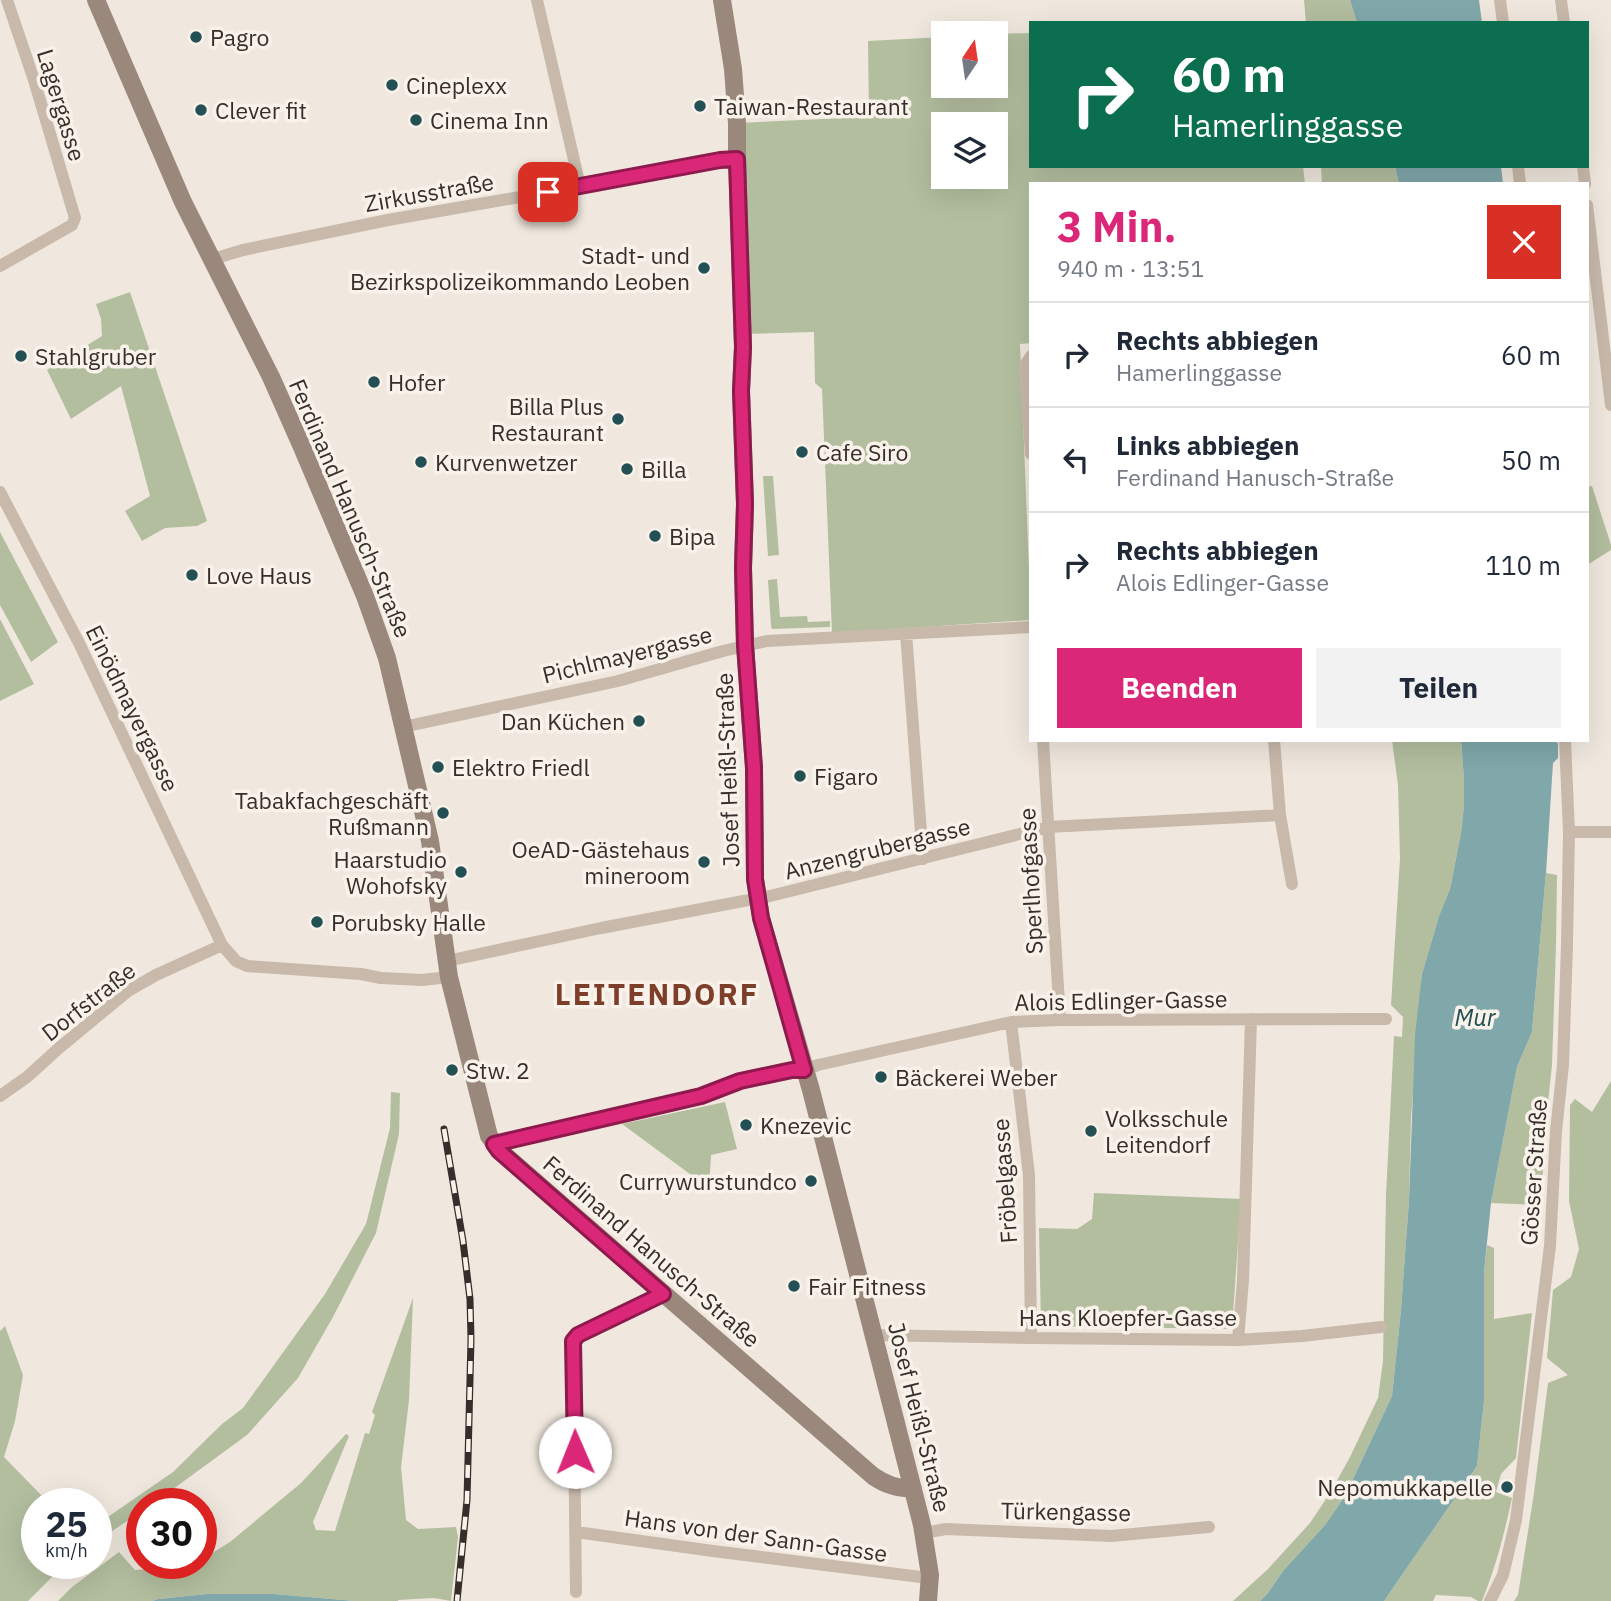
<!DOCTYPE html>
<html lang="de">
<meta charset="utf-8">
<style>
:root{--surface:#fff;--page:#f2f2f3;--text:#1f2937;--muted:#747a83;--line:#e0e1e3;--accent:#db2777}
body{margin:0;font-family:"IBM Plex Sans",sans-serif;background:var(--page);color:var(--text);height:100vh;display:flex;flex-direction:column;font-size:26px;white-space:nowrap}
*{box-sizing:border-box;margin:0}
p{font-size:23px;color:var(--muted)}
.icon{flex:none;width:38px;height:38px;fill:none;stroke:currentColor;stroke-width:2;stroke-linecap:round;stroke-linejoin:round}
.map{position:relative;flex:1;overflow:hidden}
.sheet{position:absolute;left:1029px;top:182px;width:560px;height:560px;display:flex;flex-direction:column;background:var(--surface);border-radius:0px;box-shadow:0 7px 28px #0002}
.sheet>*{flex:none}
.guide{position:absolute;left:1029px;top:21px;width:560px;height:147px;border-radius:0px;box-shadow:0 7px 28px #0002;background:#0b6e4f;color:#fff;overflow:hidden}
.needle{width:46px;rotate:13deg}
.buttons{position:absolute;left:931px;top:21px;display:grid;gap:14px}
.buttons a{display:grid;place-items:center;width:77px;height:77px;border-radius:0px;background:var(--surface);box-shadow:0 7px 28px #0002;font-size:35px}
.speed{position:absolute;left:21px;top:1488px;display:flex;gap:14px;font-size:35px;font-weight:700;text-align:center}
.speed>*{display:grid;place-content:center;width:91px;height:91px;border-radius:50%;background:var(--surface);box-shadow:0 7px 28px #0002;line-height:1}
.speed small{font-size:18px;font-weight:400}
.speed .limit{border:10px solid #d22;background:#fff;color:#111}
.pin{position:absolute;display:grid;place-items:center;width:60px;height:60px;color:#fff;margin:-30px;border-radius:14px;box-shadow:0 4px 10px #0006}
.me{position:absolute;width:77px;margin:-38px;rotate:359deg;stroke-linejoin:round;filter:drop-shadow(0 0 5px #0008)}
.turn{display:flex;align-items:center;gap:24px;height:147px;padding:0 28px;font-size:32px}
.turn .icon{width:91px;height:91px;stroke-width:2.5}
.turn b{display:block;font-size:49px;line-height:60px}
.round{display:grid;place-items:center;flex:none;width:74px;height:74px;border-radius:0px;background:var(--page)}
.summary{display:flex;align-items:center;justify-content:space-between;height:119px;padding:0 28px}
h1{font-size:42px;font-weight:700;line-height:52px;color:var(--accent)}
.primary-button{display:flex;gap:14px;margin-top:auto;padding:14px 28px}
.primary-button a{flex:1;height:80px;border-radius:0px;background:var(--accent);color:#fff;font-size:28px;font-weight:700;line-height:80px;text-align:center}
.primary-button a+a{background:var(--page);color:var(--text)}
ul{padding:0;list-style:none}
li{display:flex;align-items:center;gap:21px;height:105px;padding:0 28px;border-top:2px solid var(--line)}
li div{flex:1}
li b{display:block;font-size:26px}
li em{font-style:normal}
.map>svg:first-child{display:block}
.green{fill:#b3be9f;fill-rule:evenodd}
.water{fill:#80a8ab}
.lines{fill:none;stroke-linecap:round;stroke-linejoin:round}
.street{stroke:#c8b9ab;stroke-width:12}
.secondary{stroke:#9b887d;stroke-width:18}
.rail-casing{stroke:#362e2a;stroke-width:7}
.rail{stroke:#f8f2ea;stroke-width:4.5;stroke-dasharray:13;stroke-linecap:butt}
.route-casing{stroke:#8e194d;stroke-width:18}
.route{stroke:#db2777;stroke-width:12}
.poi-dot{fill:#235054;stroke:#f8f2ea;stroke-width:2.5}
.labels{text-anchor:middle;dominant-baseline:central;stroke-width:7;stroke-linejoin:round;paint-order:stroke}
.poi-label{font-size:23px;fill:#362e2a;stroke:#f8f2ea;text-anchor:start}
.street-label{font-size:23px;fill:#362e2a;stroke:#f8f2ea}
.water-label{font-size:24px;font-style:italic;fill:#235054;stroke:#f8f2ea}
.district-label{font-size:30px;font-weight:bold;letter-spacing:2px;fill:#7e3f2a;stroke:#f8f2ea}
</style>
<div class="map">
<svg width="1611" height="1601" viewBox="0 0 1611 1601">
<rect width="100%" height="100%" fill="#f0e8de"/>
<path class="green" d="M 1304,0 L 1350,0 L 1357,23 L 1306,23 Z
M 1031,33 L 1031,166 L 1303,166 L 1305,184 L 1031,184 L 1031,343 L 1020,344 L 1031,620 L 832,633 L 822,389 L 815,383 L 814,332 L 743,334 L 737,123 L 869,117 L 868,41 L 943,37 L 943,86 L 996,86 L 996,34 ZM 943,124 L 996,124 L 996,177 L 943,177 Z
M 1321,166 L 1395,166 L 1399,184 L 1322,184 Z
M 130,292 L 207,521 L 197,526 L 165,528 L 142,541 L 125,511 L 150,496 L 121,386 L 71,419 L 47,370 L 102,336 L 101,319 L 96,304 Z
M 763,476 L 773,476 L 779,555 L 768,556 Z
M 1592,486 L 1611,545 L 1611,550 L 1587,565 L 1587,487 Z
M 0,532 L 58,642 L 31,662 L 0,605 Z
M 777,579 L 780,617 L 807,616 L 808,622 L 830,621 L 830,627 L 772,629 L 771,626 L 768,580 Z
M 0,619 L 34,684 L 0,701 Z
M 1392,740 L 1461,740 L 1464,779 L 1464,806 L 1461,833 L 1450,889 L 1439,916 L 1422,974 L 1411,1118 L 1409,1200 L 1401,1310 L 1392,1396 L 1345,1496 L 1325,1525 L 1283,1571 L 1267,1594 L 1260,1601 L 1233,1601 L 1268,1569 L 1310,1523 L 1330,1493 L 1350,1457 L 1378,1398 L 1383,1361 L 1386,1195 L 1394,1036 L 1402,1037 L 1403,1017 L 1391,1005 L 1400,858 L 1398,785 Z
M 1546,873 L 1557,875 L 1556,945 L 1552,1065 L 1545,1131 L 1541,1205 L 1491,1203 L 1517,1067 L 1532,1032 Z
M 1611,1081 L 1611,1601 L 1514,1601 L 1518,1595 L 1534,1493 L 1548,1383 L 1568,1375 L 1547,1358 L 1553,1290 L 1571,1277 L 1579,1249 L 1569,1201 L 1570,1105 L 1575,1099 L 1592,1112 Z
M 391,1092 L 400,1093 L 399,1134 L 376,1233 L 333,1317 L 298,1378 L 247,1435 L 154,1503 L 142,1503 L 142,1511 L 96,1542 L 96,1518 L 102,1521 L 173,1472 L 222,1424 L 243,1408 L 325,1294 L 366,1224 L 390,1128 Z
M 725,1102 L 737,1149 L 711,1155 L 709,1188 L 622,1124 Z
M 1094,1193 L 1241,1199 L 1232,1329 L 1041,1326 L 1039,1228 L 1077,1229 L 1092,1219 Z
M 1487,1245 L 1494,1248 L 1494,1319 L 1532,1313 L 1516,1458 L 1501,1474 L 1496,1492 L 1512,1498 C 1504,1535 1496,1566 1482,1601 L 1478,1601 L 1471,1597 L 1436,1595 L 1433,1601 L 1384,1601 L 1477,1466 L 1484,1401 L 1484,1272 Z
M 413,1298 L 409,1400 L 401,1467 L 406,1520 L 418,1529 L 456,1527 L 458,1537 L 451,1601 L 434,1598 L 398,1600 L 398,1601 L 355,1601 L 274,1594 L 207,1594 L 158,1599 L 152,1601 L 58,1601 L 72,1587 L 119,1552 L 135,1570 L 172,1567 L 191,1563 L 201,1563 L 201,1560 L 230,1542 L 301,1483 L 346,1434 L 349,1436 L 313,1522 L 316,1530 L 335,1531 L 365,1433 L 369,1434 L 375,1415 L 372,1412 Z
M 5,1326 L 23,1375 L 15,1421 L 4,1457 L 42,1496 L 60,1503 L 37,1503 L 37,1563 L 68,1563 L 56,1573 L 28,1601 L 0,1601 L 0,1331 Z"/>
<path class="water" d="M 1350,0 L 1479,0 L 1482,23 L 1357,23 Z
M 1395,166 L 1501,166 L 1503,184 L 1399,184 Z
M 1461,740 L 1552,740 L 1558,743 L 1558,758 L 1553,763 L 1546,873 L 1532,1032 L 1517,1067 L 1491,1203 L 1484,1272 L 1484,1401 L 1477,1466 L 1384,1601 L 1260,1601 L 1267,1594 L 1283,1571 L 1325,1525 L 1345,1496 L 1392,1396 L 1401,1310 L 1409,1200 L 1415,1035 L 1422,974 L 1439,916 L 1450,889 L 1461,833 L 1464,806 L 1464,779 Z
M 207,1594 L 274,1594 L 355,1601 L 152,1601 L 158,1599 Z"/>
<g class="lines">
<path class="street" d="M 537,0 L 580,186
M 1500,0 L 1503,23
M 1561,0 L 1564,23
M 1518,166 L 1520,184
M 1583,166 L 1585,184
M 1587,205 L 1611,405
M 213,259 L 243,250 L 388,220 L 640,176 L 720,160 L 737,159
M 0,266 L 72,225 L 75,218 L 34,80 L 7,0
M 1031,356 L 1025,365 L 1031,454
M 0,492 L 79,643 L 222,945
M 906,633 L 923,859
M 403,727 L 618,681 L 723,651 L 767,641 L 1031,627
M 1043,740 L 1060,1020
M 1274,740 L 1280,815 L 1292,884
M 1569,832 L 1611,832
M 447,961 L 601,928 L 770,896 L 1048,827 L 1280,815
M 1011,1022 L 1029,1175 L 1031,1338
M 0,1096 L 27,1077 L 59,1048 L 128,991 L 156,975 L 222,945 L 236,961 L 247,966 L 361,974 L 381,978 L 422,980 L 449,977
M 494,1144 L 701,1096 L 740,1081 L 792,1070 L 804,1070 L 818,1065 L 1011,1022 L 1060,1020 L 1386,1019
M 874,1335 L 1031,1338 L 1238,1340 L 1302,1336 L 1381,1327
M 1238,1340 L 1243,1280 L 1251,1019
M 576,1532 L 713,1551 L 929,1578
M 923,1533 L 946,1529 L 1111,1536 L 1209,1527
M 576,1592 L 573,1341 L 578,1335 L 664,1295
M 1490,1601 L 1503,1575 L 1516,1520 L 1550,1246 L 1556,1131 L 1563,1065 L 1567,945 L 1569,832 L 1565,740"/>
<path class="secondary" d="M 96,0 L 183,202 L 271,377 L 302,447 L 365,596 L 387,658 L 430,841 L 449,977 L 489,1136 L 500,1151 L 873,1476 C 886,1485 897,1488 913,1489
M 722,0 L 733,69 L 737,123 L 737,159 L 743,347 L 741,391 L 745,504 L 743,568 L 745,645 L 754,768 L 755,879 L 761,918 L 811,1090 L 922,1525 L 930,1575 L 928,1601"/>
<g class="rail-casing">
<path id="rail" d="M 444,1129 L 463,1241 L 470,1299 L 471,1339 L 467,1500 L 457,1601"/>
</g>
<use href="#rail" class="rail"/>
</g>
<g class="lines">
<g class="route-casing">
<path id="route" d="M 548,192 L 720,160 L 737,159 L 743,347 L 741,391 L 745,504 L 743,568 L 745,645 L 754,768 L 755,879 L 761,918 L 804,1070 L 792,1070 L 740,1081 L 701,1096 L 494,1144 L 499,1151 L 663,1294 L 578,1335 L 573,1341 L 575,1452"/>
</g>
<use href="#route" class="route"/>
</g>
<g class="poi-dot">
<circle cx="196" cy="37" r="7"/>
<circle cx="392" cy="85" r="7"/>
<circle cx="700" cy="106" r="7"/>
<circle cx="201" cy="110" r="7"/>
<circle cx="416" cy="120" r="7"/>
<circle cx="704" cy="268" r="7"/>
<circle cx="21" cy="356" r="7"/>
<circle cx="374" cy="382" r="7"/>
<circle cx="618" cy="419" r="7"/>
<circle cx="802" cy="452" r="7"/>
<circle cx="421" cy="462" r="7"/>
<circle cx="627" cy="469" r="7"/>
<circle cx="655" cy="536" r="7"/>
<circle cx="192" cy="575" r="7"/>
<circle cx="639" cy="721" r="7"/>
<circle cx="438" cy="767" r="7"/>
<circle cx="800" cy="776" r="7"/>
<circle cx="443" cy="813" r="7"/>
<circle cx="704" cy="862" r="7"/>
<circle cx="461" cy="872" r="7"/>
<circle cx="317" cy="922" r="7"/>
<circle cx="452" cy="1070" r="7"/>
<circle cx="881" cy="1077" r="7"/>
<circle cx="746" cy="1125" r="7"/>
<circle cx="1091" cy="1131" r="7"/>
<circle cx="811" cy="1181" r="7"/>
<circle cx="794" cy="1286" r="7"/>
<circle cx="1507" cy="1487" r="7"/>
</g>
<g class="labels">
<g class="poi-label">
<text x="210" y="37">Pagro</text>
<text x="406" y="85">Cineplexx</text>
<text x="714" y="106">Taiwan-Restaurant</text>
<text x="215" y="110">Clever fit</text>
<text x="430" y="120">Cinema Inn</text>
<text x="690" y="255" text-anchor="end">Stadt- und<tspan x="690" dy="26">Bezirkspolizeikommando Leoben</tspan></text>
<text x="35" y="356">Stahlgruber</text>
<text x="388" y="382">Hofer</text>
<text x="604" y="406" text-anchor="end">Billa Plus<tspan x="604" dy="26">Restaurant</tspan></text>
<text x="816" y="452">Cafe Siro</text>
<text x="435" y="462">Kurvenwetzer</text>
<text x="641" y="469">Billa</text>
<text x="669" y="536">Bipa</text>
<text x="206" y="575">Love Haus</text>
<text x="625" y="721" text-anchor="end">Dan Küchen</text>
<text x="452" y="767">Elektro Friedl</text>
<text x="814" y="776">Figaro</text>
<text x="429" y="800" text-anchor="end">Tabakfachgeschäft<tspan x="429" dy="26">Rußmann</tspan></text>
<text x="690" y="849" text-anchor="end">OeAD-Gästehaus<tspan x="690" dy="26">mineroom</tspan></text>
<text x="447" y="859" text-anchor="end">Haarstudio<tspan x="447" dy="26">Wohofsky</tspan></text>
<text x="331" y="922">Porubsky Halle</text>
<text x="466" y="1070">Stw. 2</text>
<text x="895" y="1077">Bäckerei Weber</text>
<text x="1105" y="1118">Volksschule<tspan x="1105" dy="26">Leitendorf</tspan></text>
<text x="760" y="1125">Knezevic</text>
<text x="797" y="1181" text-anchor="end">Currywurstundco</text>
<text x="808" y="1286">Fair Fitness</text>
<text x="1493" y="1487" text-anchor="end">Nepomukkapelle</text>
</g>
<g class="street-label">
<text transform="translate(62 105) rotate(73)">Lagergasse</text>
<text transform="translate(429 192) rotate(-10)">Zirkusstraße</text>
<text transform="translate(351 508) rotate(67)">Ferdinand Hanusch-Straße</text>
<text transform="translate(627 654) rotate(-14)">Pichlmayergasse</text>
<text transform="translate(133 708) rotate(64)">Einödmayergasse</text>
<text transform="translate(727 770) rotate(-92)">Josef Heißl-Straße</text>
<text transform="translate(877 848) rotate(-14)">Anzengrubergasse</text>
<text transform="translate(1030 881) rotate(-93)">Sperlhofgasse</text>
<text transform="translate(1121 1000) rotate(-1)">Alois Edlinger-Gasse</text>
<text transform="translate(88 1001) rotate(-38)">Dorfstraße</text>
<text transform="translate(1533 1172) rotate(-86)">Gösser Straße</text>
<text transform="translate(1004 1181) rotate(-94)">Fröbelgasse</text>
<text transform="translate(652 1251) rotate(41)">Ferdinand Hanusch-Straße</text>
<text x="1128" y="1317">Hans Kloepfer-Gasse</text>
<text transform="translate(920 1417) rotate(76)">Josef Heißl-Straße</text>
<text transform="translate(1066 1511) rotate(1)">Türkengasse</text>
<text transform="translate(756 1535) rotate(8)">Hans von der Sann-Gasse</text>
</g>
<g class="water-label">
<text x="1475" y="1017">Mur</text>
</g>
<g class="district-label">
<text x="657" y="993">LEITENDORF</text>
</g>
</g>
</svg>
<div class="buttons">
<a><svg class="needle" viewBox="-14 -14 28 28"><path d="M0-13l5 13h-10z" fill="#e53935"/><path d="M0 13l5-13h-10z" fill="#747a83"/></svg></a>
<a><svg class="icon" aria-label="layers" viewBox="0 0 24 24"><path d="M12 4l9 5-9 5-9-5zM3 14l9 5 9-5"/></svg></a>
</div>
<div class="speed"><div>25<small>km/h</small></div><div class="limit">30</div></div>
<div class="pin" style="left:548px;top:192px;background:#d93025"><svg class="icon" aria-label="arrive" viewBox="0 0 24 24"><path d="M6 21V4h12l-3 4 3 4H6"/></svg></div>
<svg class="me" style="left:575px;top:1452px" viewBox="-20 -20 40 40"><circle r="19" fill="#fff"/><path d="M0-13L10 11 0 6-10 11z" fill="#db2777"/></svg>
<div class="guide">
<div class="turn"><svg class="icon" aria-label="right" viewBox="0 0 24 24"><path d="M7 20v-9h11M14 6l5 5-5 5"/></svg><div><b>60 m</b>Hamerlinggasse</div></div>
</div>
<section class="sheet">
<div class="summary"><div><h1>3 Min.</h1><p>940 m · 13:51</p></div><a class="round" style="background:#d93025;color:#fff"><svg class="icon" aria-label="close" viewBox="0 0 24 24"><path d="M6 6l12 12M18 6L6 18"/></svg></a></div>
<ul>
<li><svg class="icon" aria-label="right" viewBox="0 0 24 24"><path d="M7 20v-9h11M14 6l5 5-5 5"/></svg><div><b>Rechts abbiegen</b><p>Hamerlinggasse</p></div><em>60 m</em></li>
<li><svg class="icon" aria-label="left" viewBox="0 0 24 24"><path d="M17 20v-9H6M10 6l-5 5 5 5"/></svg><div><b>Links abbiegen</b><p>Ferdinand Hanusch-Straße</p></div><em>50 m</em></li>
<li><svg class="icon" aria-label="right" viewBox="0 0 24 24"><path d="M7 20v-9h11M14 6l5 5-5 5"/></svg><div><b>Rechts abbiegen</b><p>Alois Edlinger-Gasse</p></div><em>110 m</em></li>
</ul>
<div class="primary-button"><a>Beenden</a><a>Teilen</a></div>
</section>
</div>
